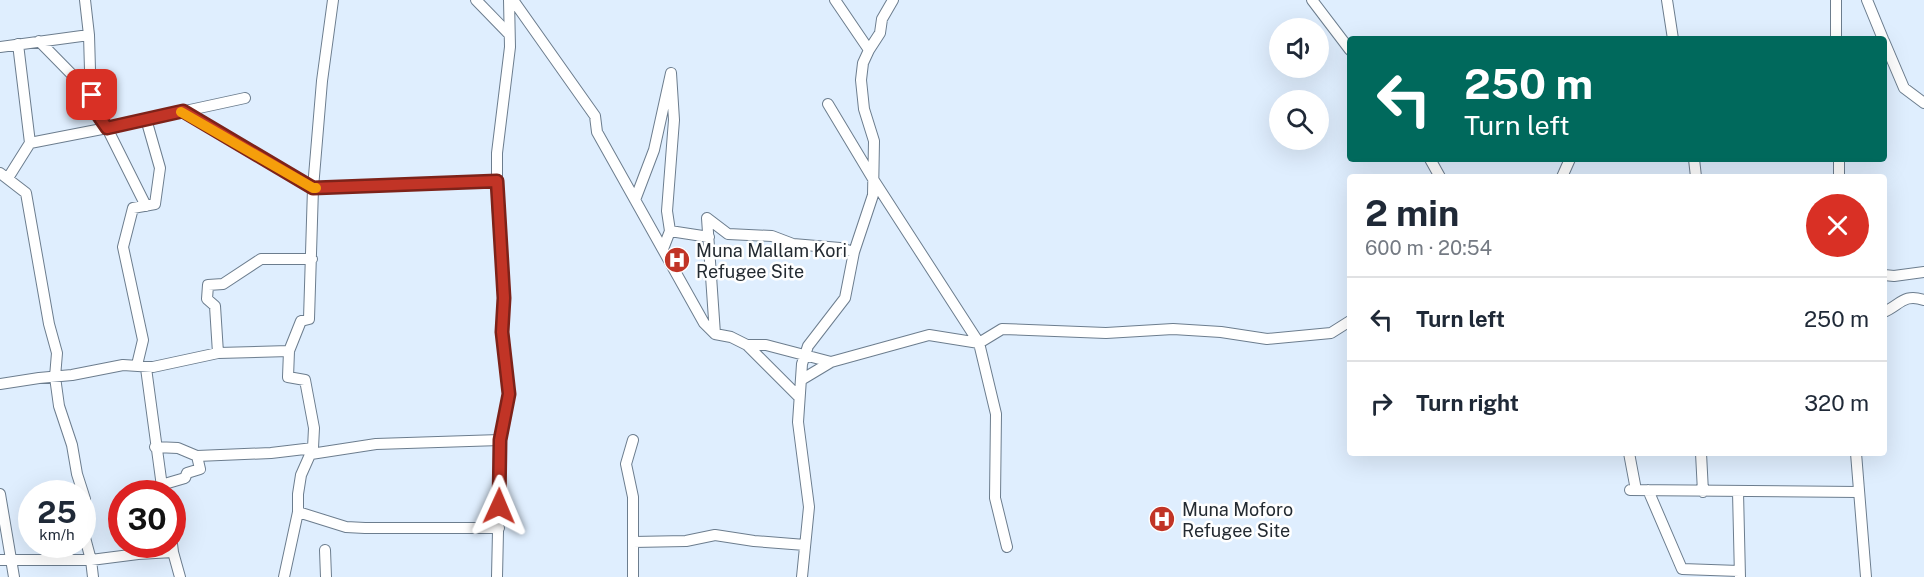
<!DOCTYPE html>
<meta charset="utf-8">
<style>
:root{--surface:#fff;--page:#f6f6f7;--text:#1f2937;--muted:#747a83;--line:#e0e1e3}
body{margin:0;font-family:"Public Sans",sans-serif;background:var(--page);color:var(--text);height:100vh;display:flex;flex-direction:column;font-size:22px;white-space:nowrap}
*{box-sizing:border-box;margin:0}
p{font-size:20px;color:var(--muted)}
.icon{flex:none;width:33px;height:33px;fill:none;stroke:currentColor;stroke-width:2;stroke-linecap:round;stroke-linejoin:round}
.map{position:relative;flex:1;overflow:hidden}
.side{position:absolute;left:1347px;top:174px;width:540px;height:282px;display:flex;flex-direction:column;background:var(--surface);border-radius:6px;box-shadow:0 6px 24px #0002}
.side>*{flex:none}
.hud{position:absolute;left:1347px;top:36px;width:540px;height:126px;border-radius:6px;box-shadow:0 6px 24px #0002;background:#00695c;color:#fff;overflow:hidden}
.fabs{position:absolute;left:1269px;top:18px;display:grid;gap:12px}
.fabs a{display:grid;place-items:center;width:60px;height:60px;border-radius:50%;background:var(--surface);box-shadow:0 6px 24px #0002;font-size:30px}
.speed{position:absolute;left:18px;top:480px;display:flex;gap:12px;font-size:30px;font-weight:700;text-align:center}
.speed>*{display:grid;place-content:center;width:78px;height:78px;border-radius:50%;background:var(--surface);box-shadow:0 6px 24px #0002;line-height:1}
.speed small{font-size:15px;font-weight:400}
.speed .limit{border:9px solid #d22;background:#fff;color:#111}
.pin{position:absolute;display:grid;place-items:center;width:51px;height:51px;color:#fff;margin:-26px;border-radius:12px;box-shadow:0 3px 9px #0006}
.me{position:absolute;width:66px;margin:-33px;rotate:1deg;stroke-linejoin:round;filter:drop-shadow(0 0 4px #0008)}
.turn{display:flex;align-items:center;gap:21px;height:126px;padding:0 18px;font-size:27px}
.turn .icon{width:78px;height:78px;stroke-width:2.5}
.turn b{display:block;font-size:42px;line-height:51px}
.round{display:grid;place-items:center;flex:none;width:63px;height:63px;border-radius:32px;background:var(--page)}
.overview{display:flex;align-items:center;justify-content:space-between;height:102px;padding:0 18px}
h1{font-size:36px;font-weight:700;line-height:45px}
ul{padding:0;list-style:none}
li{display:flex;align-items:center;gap:18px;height:84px;padding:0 18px;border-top:2px solid var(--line)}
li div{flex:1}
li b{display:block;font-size:22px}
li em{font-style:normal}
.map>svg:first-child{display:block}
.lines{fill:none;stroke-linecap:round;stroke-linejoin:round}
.minor-casing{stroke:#6c7d8e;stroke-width:12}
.minor{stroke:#fff;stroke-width:10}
.route-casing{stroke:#7d2219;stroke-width:15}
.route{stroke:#c13426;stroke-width:10}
.slow{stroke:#f59e0b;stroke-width:10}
.labels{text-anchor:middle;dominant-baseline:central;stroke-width:5;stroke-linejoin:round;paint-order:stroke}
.poi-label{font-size:18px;fill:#242b32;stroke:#fff;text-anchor:start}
</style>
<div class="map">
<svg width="1924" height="577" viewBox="0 0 1924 577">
<rect width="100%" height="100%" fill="#dfeefe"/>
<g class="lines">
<g class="minor-casing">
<path id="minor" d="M 85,0 L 89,35 L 91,105 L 107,128 L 245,98
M 476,0 L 509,34
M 513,0 L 595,116 L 597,132 L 704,323 L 715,334 L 731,337 L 747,345 L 799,397
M 1312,0 L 1350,50
M 1667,0 L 1673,39
M 1836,0 L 1836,39
M 1867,0 L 1883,39
M 39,41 L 92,95
M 1884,41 L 1904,88 L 1924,103
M 18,44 L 30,143
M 0,47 L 89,35
M 869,50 L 880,33 L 882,19 L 893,0
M 828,104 L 873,179 L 979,343 L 1002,329 L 1106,333 L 1173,329 L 1221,332 L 1267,339 L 1331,333 L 1350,321
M 183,111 L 313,188 L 497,181
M 1430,159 L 1440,177
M 1694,159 L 1696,177
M 1839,159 L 1839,177
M 0,173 L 26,193 L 49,324 L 57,353 L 55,377 L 59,406 L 72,445 L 77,474 L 85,499 L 84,534 L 91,560 L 93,577
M 1562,177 L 1570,159
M 8,178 L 30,143 L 107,128 L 146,206
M 635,200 L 654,150 L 671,73 L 674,120 L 667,211 L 670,231
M 663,249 L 670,231 L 709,237
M 1884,275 L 1894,276 L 1924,272
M 1884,312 C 1900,305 1904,293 1924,300
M 715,334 L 707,218 L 728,234 L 772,236 L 793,244 L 840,248 L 854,252
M 747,345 L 766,345 L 831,362
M 218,353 L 215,306 L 207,299 L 208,285 L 223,284 L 261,259 L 312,259
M 137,365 L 143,340 L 123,247 L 133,208 L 155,204 L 160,168 L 146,119
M 146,368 L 163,494
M 801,380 L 831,362 L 929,335 L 979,343 L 996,414 L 995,498 L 1007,547
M 0,384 L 39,378 L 72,375 L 123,365 L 153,367 L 218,353 L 289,351
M 633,440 L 626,464 L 633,497 L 633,577
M 155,447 L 178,448 L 197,456
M 1629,453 L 1636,490
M 1701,453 L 1703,492
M 1856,453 L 1866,577
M 311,454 L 376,444 L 500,440
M 161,485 L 185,478 L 187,473 L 200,469 L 197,456 L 271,453 L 313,448
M 1630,490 L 1858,492
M 1648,490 L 1682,569 L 1739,571
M 1738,492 L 1740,577
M 0,494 L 14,577
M 298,512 L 346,527 L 365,528 L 499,528
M 633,542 L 686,541 L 715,535 L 754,541 L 805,545
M 325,550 L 326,577
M 173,552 L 180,577
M 0,560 L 91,560 L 138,554 L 173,552 L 172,544
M 284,577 L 298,512 L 298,494 L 301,475 L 313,448 L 314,428 L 305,380 L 288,377 L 289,351 L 301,321 L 309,319 L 313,188 L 322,81 L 333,0
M 497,577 L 500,440 L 509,394 L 502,332 L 504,298 L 497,200 L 497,153 L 510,47 L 509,0
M 802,577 L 809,507 L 798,422 L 802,364 L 808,346 L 845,298 L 854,252 L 873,195 L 874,141 L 864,109 L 861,80 L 863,63 L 869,50 L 835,0"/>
</g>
<use href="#minor" class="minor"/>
</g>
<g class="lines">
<g class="route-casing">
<path id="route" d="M 92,95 L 91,105 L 107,128 L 183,111 L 313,188 L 497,181 L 504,298 L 502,332 L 509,394 L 500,440 L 499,506"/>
</g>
<use href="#route" class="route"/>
<path class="slow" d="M 181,112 L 313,188 L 316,188"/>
</g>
<defs>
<g id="hospital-disc" transform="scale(1.35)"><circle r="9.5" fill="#c13426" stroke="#fff"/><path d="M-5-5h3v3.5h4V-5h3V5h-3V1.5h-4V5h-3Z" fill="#fff"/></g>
</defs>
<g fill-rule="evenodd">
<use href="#hospital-disc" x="677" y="260"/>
<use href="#hospital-disc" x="1162" y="519"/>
</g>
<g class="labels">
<g class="poi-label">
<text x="696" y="250">Muna Mallam Kori<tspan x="696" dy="21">Refugee Site</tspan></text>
<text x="1182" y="509">Muna Moforo<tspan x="1182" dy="21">Refugee Site</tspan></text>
</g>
</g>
</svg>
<div class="fabs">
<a><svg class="icon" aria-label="sound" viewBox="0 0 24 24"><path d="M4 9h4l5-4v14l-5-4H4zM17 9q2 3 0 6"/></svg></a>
<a><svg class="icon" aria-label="search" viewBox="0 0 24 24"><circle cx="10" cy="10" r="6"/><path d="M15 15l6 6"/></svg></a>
</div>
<div class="speed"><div>25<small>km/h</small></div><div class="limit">30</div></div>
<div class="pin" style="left:92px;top:95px;background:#d93025"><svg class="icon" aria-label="arrive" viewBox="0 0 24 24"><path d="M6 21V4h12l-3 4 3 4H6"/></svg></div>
<svg class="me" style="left:499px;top:506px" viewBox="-20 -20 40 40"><path d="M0-17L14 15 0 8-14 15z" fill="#c13426" stroke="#fff" stroke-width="4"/></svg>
<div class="hud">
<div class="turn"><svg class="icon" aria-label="left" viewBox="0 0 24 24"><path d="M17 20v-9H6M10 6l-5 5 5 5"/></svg><div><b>250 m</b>Turn left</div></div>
</div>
<section class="side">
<div class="overview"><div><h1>2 min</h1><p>600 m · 20:54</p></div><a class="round" style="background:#d93025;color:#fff"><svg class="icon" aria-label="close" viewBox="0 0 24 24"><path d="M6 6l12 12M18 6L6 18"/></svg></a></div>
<ul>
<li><svg class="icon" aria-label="left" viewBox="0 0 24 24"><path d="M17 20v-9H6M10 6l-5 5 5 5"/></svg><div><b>Turn left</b></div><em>250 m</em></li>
<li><svg class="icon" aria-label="right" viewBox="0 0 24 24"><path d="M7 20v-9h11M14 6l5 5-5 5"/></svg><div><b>Turn right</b></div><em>320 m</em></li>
</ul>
</section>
</div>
